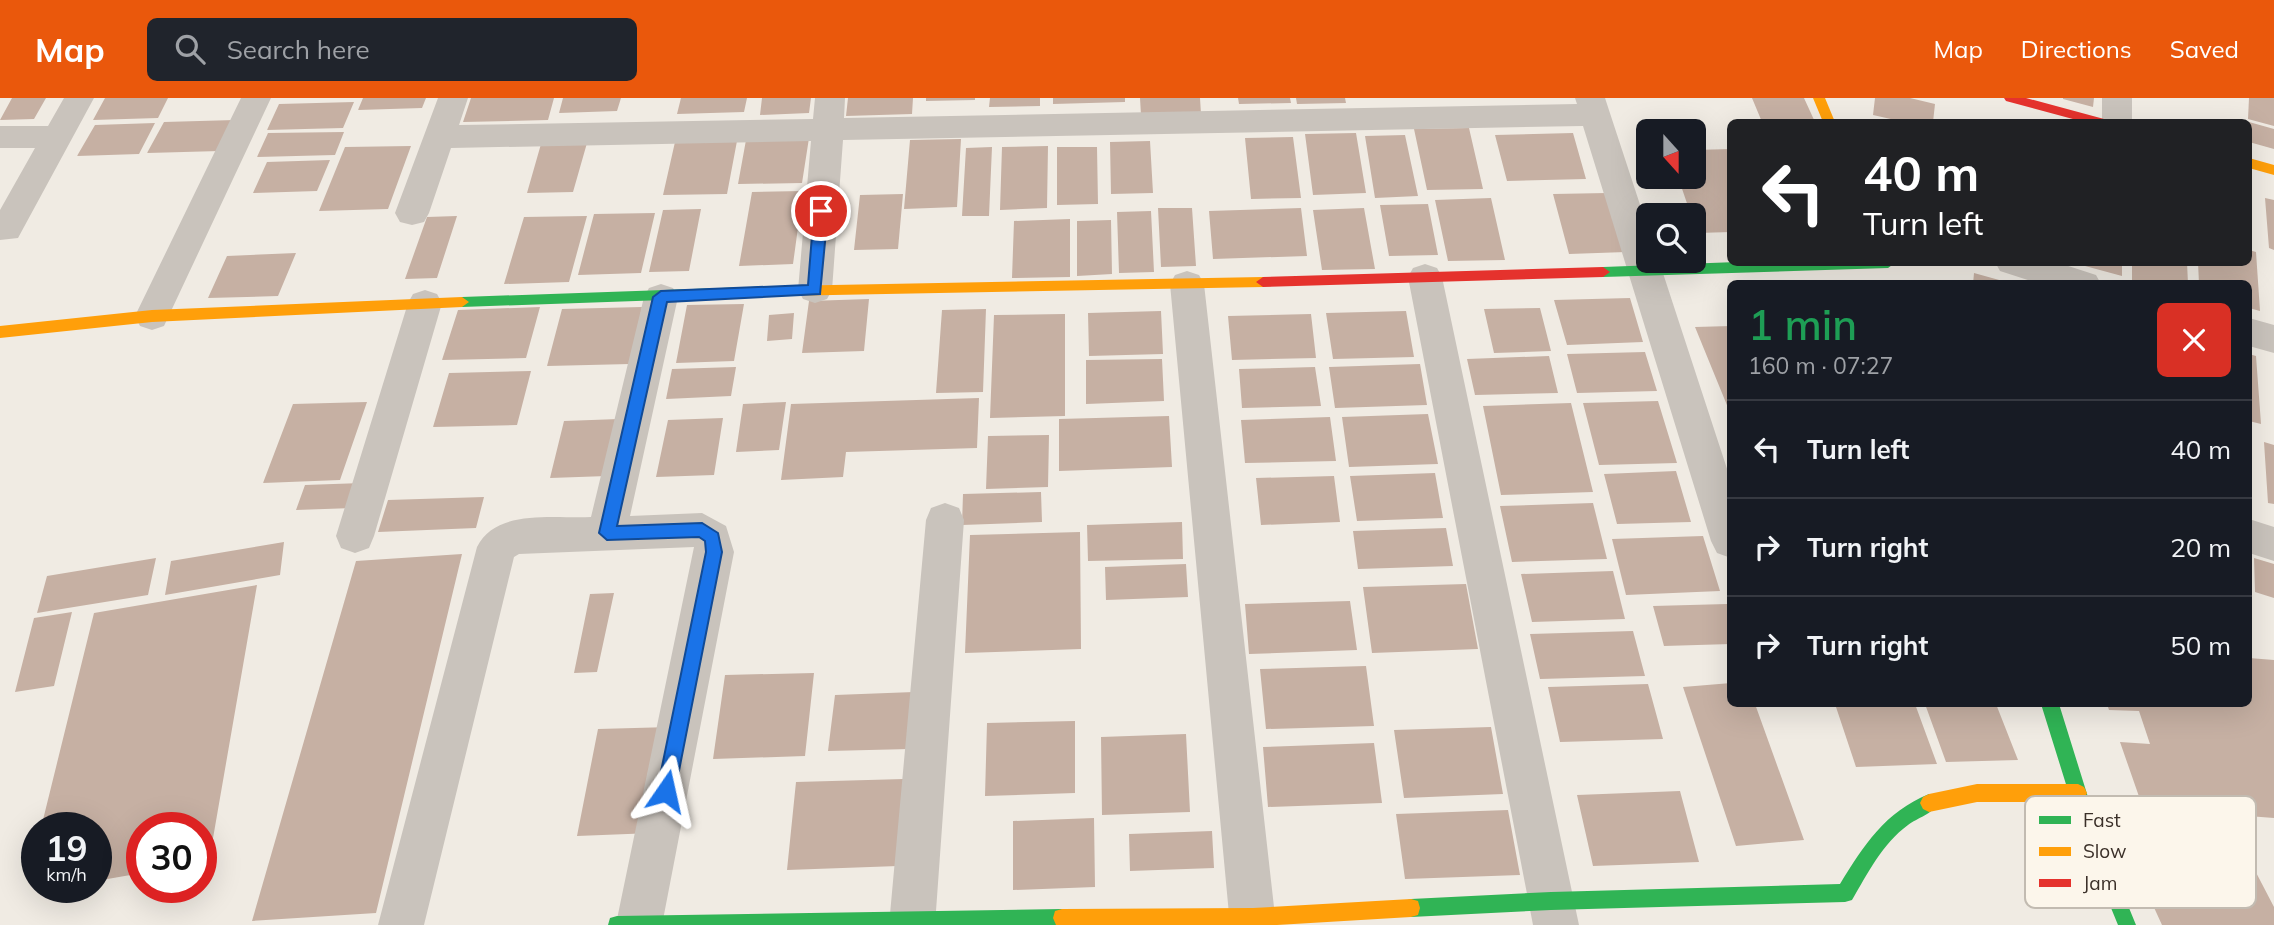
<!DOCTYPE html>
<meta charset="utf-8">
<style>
:root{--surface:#171b24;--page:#20242c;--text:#f1f3f6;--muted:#9ea1a6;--line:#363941;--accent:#ea580c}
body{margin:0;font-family:Mulish,sans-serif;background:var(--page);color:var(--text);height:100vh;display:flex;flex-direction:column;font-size:26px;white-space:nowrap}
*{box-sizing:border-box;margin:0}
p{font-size:23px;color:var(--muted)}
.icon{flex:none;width:38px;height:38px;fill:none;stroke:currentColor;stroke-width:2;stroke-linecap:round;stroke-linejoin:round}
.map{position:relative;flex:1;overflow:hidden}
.drawer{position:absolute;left:1727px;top:182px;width:525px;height:427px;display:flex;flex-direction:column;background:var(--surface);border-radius:10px;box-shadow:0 7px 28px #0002}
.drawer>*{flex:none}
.top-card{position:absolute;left:1727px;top:21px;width:525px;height:147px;border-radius:10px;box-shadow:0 7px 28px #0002;background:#202124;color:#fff;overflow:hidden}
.needle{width:46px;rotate:159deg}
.tools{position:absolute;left:1636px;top:21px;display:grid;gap:14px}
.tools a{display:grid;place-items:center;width:70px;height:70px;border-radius:10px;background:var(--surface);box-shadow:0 7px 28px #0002;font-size:35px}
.speed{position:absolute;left:21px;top:714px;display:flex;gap:14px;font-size:35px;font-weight:700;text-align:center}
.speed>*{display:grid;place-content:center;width:91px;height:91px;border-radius:50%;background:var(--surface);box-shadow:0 7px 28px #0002;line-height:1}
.speed small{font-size:18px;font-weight:400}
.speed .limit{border:10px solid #d22;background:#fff;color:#111}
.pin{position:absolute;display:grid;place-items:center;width:60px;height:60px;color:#fff;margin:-30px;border:4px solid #fff;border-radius:50%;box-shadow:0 2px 7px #0007}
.me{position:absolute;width:77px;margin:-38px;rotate:11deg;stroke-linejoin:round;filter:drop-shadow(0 0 5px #0008)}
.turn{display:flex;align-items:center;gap:24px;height:147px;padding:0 21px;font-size:32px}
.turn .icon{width:91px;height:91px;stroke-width:2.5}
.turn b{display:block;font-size:49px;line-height:60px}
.round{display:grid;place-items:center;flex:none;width:74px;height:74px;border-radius:10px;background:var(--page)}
.summary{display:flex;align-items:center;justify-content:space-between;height:119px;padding:0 21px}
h1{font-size:42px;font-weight:600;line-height:52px;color:#1e9e55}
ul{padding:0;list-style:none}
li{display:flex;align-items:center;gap:21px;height:98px;padding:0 21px;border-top:2px solid var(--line)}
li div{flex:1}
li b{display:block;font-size:26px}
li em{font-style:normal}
header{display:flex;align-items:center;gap:42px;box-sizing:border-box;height:98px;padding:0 35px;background:var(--accent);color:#fff}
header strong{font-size:33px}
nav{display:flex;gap:38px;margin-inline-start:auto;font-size:24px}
.search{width:490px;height:63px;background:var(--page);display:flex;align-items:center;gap:18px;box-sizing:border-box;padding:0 24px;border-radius:10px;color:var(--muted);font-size:26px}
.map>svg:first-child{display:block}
.building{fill:#c6b0a3}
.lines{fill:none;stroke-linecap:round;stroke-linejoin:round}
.street{fill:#c9c3bc;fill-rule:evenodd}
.fast{fill:#30b455;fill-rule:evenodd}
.slow{fill:#ff9f0a;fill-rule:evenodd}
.jam{fill:#e5322d;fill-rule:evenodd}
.route{fill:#1a73e8;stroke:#114b97;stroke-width:2}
.key{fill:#fcf6eb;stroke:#c2bbb1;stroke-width:2}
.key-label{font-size:19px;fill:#3b3029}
</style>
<header>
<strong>Map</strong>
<div class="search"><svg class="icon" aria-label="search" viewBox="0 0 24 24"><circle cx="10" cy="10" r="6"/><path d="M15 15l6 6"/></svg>Search here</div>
<nav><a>Map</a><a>Directions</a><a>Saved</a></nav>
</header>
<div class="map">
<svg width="2274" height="827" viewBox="0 0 2274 827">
<rect width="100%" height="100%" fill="#f0ebe3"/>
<path class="building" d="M 12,0 L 46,0 L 34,21 L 0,22 Z
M 105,0 L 168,0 L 158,20 L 93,22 Z
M 363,0 L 426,0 L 422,10 L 358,12 Z
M 471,0 L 554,0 L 548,22 L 463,24 Z
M 563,0 L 621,0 L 617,13 L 559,15 Z
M 681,0 L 747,0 L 744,14 L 677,16 Z
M 762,0 L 811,0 L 809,15 L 760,17 Z
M 848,0 L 913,0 L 912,16 L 846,18 Z
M 926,0 L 975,0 L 975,2 L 926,3 Z
M 990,0 L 1040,0 L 1040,8 L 989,9 Z
M 1053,0 L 1125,0 L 1125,4 L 1053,6 Z
M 1140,0 L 1200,0 L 1201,16 L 1141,17 Z
M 1238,0 L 1290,0 L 1291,5 L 1239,6 Z
M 1296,0 L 1345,0 L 1346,5 L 1297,6 Z
M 1752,0 L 1804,0 L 1815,24 L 1762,24 Z
M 1875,0 L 1910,0 L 1935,6 L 1933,24 L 1904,24 L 1873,17 Z
M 2063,0 L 2094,0 L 2093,9 L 2063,1 Z
M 2249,0 L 2274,0 L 2274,28 L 2248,21 Z
M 354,4 L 343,30 L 267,32 L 279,6 Z
M 235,22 L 220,53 L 147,55 L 164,24 Z
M 2249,24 L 2274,31 L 2274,51 L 2249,44 Z
M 155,25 L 139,56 L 77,58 L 95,27 Z
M 1469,30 L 1483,91 L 1427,92 L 1414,31 Z
M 344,34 L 335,57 L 257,59 L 268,35 Z
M 1356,35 L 1366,95 L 1313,97 L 1305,36 Z
M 1573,35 L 1586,81 L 1507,83 L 1495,37 Z
M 1405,37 L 1418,98 L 1375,100 L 1365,38 Z
M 1293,39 L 1301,100 L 1251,101 L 1245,40 Z
M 809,40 L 802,85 L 738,86 L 746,42 Z
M 961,41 L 957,109 L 904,111 L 910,42 Z
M 737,43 L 727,96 L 663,97 L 675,44 Z
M 1150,43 L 1153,95 L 1111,96 L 1110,44 Z
M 587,45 L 573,94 L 527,95 L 541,46 Z
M 411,48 L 388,111 L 319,113 L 345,49 Z
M 1048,48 L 1047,110 L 1000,112 L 1002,49 Z
M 992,49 L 989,118 L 962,118 L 966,50 Z
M 1057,49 L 1097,49 L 1098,106 L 1057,107 Z
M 1731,51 L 1731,134 L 1697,135 L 1694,117 L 1691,117 L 1678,79 L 1694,79 L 1694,52 Z
M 330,62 L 317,93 L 253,95 L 267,64 Z
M 803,93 L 793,166 L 739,168 L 752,94 Z
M 1607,95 L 1626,154 L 1569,156 L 1553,96 Z
M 903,96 L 898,151 L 854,152 L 860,97 Z
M 1491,100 L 1505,162 L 1448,163 L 1435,102 Z
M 2265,100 L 2274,102 L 2274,152 L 2269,150 Z
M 1428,106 L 1438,157 L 1389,158 L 1380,107 Z
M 1158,110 L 1192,110 L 1196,168 L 1161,169 Z
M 1301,110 L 1307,158 L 1213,161 L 1209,113 Z
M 1364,110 L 1375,171 L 1322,172 L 1313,112 Z
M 701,111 L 689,173 L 649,174 L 663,112 Z
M 1151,113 L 1154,174 L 1119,175 L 1117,114 Z
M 655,115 L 641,175 L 578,177 L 594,116 Z
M 457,118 L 437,180 L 405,181 L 427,119 Z
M 587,118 L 569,184 L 504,186 L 524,119 Z
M 1070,121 L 1070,179 L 1012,180 L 1014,123 Z
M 1111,122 L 1112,176 L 1077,178 L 1077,123 Z
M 2249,152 L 2256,154 L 2260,213 L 2249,210 L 2249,186 L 2199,186 L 2198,164 L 2249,164 Z
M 296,155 L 278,198 L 208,200 L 227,158 Z
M 2074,164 L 2122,164 L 2122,178 L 2074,165 Z
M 2132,164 L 2187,164 L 2188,186 L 2132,186 Z
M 1974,175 L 2010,185 L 2010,186 L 1973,186 Z
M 1630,200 L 1643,244 L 1567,247 L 1554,202 Z
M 869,201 L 864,253 L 802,255 L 809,203 Z
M 744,206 L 734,263 L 676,265 L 687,207 Z
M 540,209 L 526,260 L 442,262 L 458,212 Z
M 642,209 L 630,266 L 547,268 L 562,211 Z
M 1540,210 L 1551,253 L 1494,255 L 1484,211 Z
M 986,211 L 983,294 L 936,295 L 942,212 Z
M 1161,213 L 1163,256 L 1089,258 L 1088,215 Z
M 1406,213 L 1414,259 L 1333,261 L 1326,215 Z
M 794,215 L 792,241 L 767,243 L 769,217 Z
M 1065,216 L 1065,318 L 990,320 L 994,217 Z
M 1311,216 L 1316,260 L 1232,262 L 1228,218 Z
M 1731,228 L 1731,317 L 1695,229 Z
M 1645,254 L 1657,293 L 1577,295 L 1567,256 Z
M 2249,256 L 2256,258 L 2261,326 L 2249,323 Z
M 1549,258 L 1558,295 L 1475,297 L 1467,261 Z
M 1162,261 L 1164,303 L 1086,306 L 1086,262 Z
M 1420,266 L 1427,307 L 1335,310 L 1329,269 Z
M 736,269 L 731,298 L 666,301 L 672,271 Z
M 1315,269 L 1321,308 L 1242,310 L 1239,271 Z
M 531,273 L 517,327 L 433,329 L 449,275 Z
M 979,300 L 977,350 L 846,354 L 843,379 L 781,382 L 791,306 Z
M 1658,303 L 1677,365 L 1599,367 L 1583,305 Z
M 367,304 L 340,382 L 263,385 L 293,306 Z
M 786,304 L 779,352 L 736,354 L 743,306 Z
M 1571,305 L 1593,394 L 1501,397 L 1483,308 Z
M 1428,316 L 1438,366 L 1349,369 L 1342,319 Z
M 1169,318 L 1172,369 L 1059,373 L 1059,321 Z
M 1330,319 L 1336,363 L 1245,365 L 1241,322 Z
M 723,320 L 714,377 L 656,379 L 668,322 Z
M 619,321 L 607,378 L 550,380 L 564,323 Z
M 1049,337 L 1048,389 L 986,391 L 988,338 Z
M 2264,344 L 2274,347 L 2274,406 L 2268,405 Z
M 1676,373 L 1691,424 L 1617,426 L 1604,376 Z
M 1435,375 L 1443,420 L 1357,423 L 1350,378 Z
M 1334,378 L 1340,424 L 1261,427 L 1256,380 Z
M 362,385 L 353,410 L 296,412 L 305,387 Z
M 1041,394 L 1042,424 L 962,427 L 963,396 Z
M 484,399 L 476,430 L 378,434 L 388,402 Z
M 1593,405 L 1607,461 L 1512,464 L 1500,408 Z
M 1182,424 L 1183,461 L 1088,463 L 1087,427 Z
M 1446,430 L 1453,468 L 1358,471 L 1353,433 Z
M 1080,434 L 1081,551 L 965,555 L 970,437 Z
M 1703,438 L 1720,493 L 1626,497 L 1612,441 Z
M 284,444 L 280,477 L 165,497 L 171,463 Z
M 462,456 L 376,815 L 252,823 L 356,463 Z
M 156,460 L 148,497 L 37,515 L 47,478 Z
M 2254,460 L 2274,466 L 2274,500 L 2255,494 Z
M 1186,466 L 1188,499 L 1106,502 L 1105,469 Z
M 1613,473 L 1625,521 L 1532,524 L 1521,476 Z
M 1466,486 L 1478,551 L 1372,555 L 1363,489 Z
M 257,487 L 212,746 L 201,748 L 201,730 L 142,730 L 142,775 L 96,783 L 96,730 L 41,730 L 94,515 Z
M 614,495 L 597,574 L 574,575 L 590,496 Z
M 1350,503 L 1357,552 L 1249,556 L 1245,506 Z
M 1727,506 L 1731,546 L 1664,548 L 1653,508 Z
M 72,514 L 54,588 L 15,594 L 34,520 Z
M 1633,533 L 1645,578 L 1540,581 L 1530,536 Z
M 2249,560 L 2274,562 L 2274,720 L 2143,710 L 2120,644 L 2150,646 L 2139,613 L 2109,612 L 2107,606 L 2249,606 Z
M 1366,568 L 1374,628 L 1266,631 L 1260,571 Z
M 814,575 L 805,658 L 713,661 L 725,577 Z
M 1731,585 L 1731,606 L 1755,606 L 1804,742 L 1736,748 L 1683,589 Z
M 1648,586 L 1663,641 L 1560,644 L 1548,589 Z
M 914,594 L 910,651 L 828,653 L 835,597 Z
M 1835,606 L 1915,606 L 1937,666 L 1856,669 Z
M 1925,606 L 1996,606 L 2018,662 L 1946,664 Z
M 1075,623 L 1075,695 L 985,698 L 987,625 Z
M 671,629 L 653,735 L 577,738 L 598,631 Z
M 1491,629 L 1503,696 L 1404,700 L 1394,632 Z
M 1186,636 L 1190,714 L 1102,717 L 1101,639 Z
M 1374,645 L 1382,705 L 1268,709 L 1263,649 Z
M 904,681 L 898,768 L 787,772 L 796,684 Z
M 1680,693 L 1699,764 L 1593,768 L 1577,697 Z
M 1508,712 L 1520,777 L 1405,781 L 1396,716 Z
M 1094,720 L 1095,789 L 1013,792 L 1013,723 Z
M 1212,733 L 1214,770 L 1130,773 L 1129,736 Z
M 36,751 L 37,779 L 29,780 Z
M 2249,761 L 2274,809 L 2274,827 L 2162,827 L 2135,768 Z"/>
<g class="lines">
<path class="street" d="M 64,0 L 94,0 L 18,140 L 0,142 L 0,112 L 35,50 L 0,50 L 0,28 L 48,28 Z
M 241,0 L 271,0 L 164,228 L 152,232 L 140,228 L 135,218 Z
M 438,0 L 468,0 L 459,27 L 813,21 L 815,0 L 845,0 L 844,20 L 1577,6 L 1575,0 L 1605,0 L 1648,131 L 1648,163 L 1659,163 L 1731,383 L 1731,460 L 1717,455 L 1711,443 L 1583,28 L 843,42 L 832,192 L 827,201 L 815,205 L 803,201 L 798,192 L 811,43 L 451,50 L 429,115 L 424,124 L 412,127 L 400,124 L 395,115 Z
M 2102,0 L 2132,0 L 2132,24 L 2102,24 Z
M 1995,164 L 2056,164 L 2096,177 L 2101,186 L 2040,186 L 2000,173 Z
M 1425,166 L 1437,170 L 1442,179 L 1579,827 L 1533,827 L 1408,179 L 1413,170 Z
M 1187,173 L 1199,177 L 1204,186 L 1276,827 L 1230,827 L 1170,186 L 1175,177 Z
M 661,186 L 673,190 L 678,199 L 630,418 L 702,415 L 726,428 L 734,454 L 662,827 L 616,826 L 694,449 L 519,456 L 514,459 L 424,827 L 378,827 L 477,449 C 496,410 555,421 591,419 L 644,199 L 649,190 Z
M 425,192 L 437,196 L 442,205 L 374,438 L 369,450 L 355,455 L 341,450 L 336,438 L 408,205 L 413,196 Z
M 2249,220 L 2274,227 L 2274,255 L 2249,248 Z
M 945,405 L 959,410 L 964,422 L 935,827 L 889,827 L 926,422 L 931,410 Z
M 2249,421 L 2274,429 L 2274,463 L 2249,455 Z"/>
<path class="fast" d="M 1737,164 L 1895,164 L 1895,165 L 1888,170 L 1603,179 L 1596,174 L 1603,169 Z
M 780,188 L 787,193 L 780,198 L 462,209 L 455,204 L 462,199 Z
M 2041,606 L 2059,606 L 2102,744 L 2136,827 L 2118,827 L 2084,744 Z
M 1929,696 L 1935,699 L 1938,705 C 1933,716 1917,720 1908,727 C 1882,746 1868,775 1852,802 L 1845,804 L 1551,812 L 1411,819 L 1404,817 L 1402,810 L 1404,803 L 1411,801 L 1551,794 L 1840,786 C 1864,747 1885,714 1929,696 Z
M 1062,811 L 1069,813 L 1071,820 L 1068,827 L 608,827 L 610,820 L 617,818 Z"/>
<path class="slow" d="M 1813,0 L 1825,0 L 1835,24 L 1823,24 Z
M 2249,60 L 2274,67 L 2274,77 L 2249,70 Z
M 1263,179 L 1270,184 L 1263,189 L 780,198 L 773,193 L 780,188 Z
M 462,199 L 469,204 L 462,209 L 152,224 L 0,240 L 0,228 L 152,212 Z
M 1977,686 L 2078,686 L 2084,689 L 2087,695 L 2084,701 L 2078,704 L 1977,704 L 1929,714 L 1923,711 L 1920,705 L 1923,699 L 1929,696 Z
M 1411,801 L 1418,803 L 1420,810 L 1418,817 L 1411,819 L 1277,827 L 1056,827 L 1053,820 L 1055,813 L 1062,811 L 1253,810 Z"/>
<path class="jam" d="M 2004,0 L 2026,0 L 2104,21 L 2105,24 L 2084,24 L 2006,3 Z
M 1603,169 L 1610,174 L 1603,179 L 1263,189 L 1256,184 L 1263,179 Z"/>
</g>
<path class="route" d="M 821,108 L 828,113 L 820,196 L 667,204 L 617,428 L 702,425 L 718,435 L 722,454 L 675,693 L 672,699 L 666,702 L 659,699 L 657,693 L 706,454 L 705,443 L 699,439 L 607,442 L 599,435 L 653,199 L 661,193 L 808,187 L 814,113 Z"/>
<rect x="2025" y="698" width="231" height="112" rx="10" class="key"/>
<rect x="2039" y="718" width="32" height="8" fill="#30b455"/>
<rect x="2039" y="749" width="32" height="9" fill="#ff9f0a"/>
<rect x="2039" y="781" width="32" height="8" fill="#e5322d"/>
<g class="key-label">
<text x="2083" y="729">Fast</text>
<text x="2083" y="760">Slow</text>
<text x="2083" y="792">Jam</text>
</g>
</svg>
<div class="tools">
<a><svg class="needle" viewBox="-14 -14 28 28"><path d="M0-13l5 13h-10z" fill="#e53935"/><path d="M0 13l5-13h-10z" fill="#9ea1a6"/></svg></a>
<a><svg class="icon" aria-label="search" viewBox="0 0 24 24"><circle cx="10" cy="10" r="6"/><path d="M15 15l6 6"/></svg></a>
</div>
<div class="speed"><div>19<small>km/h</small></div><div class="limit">30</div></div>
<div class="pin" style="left:821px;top:113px;background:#d93025"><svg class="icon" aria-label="arrive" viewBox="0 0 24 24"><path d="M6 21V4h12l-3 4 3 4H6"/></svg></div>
<svg class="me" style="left:666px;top:693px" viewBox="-20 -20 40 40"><path d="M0-17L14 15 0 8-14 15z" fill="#1a73e8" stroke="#fff" stroke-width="4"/></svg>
<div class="top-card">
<div class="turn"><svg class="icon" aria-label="left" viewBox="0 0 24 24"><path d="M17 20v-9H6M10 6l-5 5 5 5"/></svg><div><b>40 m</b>Turn left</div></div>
</div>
<section class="drawer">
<div class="summary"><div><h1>1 min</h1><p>160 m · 07:27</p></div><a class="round" style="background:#d93025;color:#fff"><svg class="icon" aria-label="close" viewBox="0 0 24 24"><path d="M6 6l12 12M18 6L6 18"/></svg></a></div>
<ul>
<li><svg class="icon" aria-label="left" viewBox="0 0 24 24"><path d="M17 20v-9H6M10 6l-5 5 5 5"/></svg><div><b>Turn left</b></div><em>40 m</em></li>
<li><svg class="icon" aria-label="right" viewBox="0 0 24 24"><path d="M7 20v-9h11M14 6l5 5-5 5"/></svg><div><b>Turn right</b></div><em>20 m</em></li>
<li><svg class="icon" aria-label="right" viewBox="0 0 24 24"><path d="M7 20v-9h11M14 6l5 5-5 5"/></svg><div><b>Turn right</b></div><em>50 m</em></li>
</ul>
</section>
</div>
